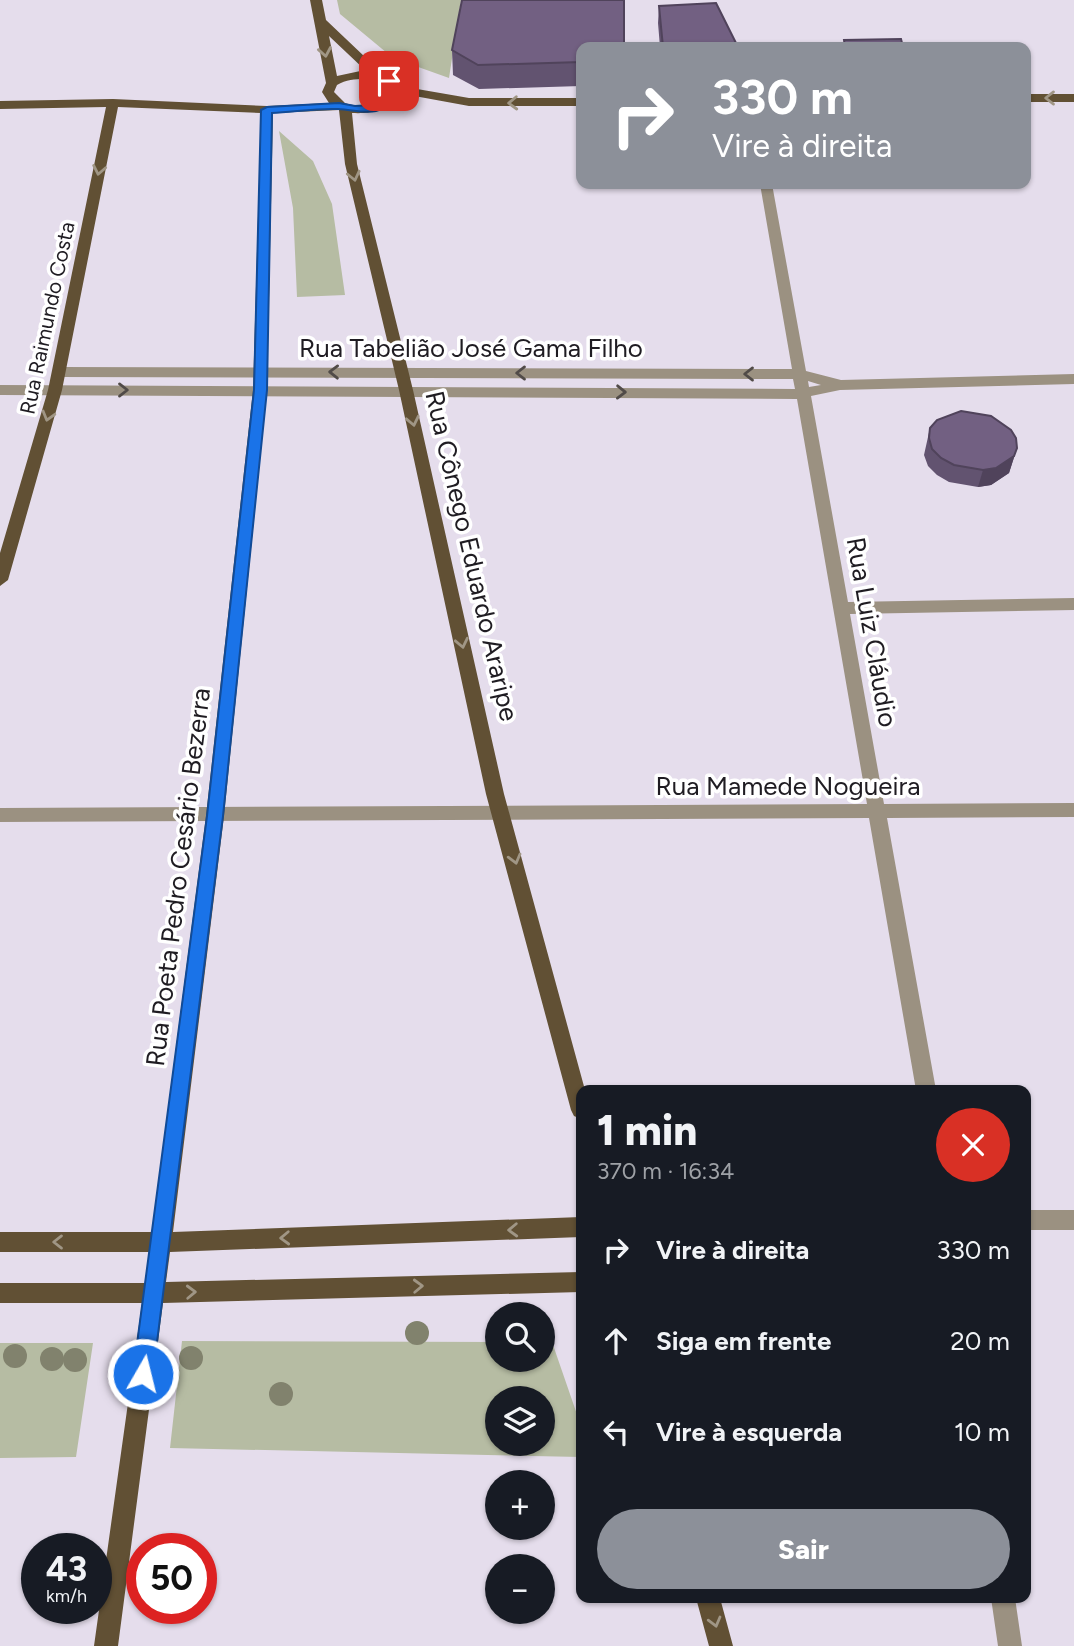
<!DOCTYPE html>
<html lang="pt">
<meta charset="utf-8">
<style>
:root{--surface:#171b24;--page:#20242c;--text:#f1f3f6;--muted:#9ea1a6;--accent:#8c9099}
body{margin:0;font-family:Figtree,sans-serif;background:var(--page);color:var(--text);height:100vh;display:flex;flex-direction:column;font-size:26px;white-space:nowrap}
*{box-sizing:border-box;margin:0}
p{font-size:23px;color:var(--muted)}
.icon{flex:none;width:38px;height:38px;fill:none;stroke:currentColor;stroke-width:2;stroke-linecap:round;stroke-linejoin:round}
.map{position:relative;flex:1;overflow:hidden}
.sheet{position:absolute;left:576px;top:1085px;width:455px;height:518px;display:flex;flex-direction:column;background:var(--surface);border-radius:14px;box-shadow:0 2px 5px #0004}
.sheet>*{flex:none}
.top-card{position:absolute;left:576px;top:42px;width:455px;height:147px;border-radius:14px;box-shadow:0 2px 5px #0004;background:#8c9099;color:#fff;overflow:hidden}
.tools{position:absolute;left:485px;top:1302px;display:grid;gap:14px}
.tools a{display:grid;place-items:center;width:70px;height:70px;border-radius:50%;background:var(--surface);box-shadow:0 2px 5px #0004;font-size:35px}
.speed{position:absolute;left:21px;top:1533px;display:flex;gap:14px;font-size:35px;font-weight:700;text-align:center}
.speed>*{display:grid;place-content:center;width:91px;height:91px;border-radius:50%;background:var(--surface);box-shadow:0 2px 5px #0004;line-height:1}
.speed small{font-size:18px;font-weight:400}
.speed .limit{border:10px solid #d22;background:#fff;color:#111}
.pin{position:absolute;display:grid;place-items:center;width:60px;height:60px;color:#fff;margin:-30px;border-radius:14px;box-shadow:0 4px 10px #0006}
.me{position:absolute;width:77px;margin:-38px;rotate:8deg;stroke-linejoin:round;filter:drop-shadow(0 0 5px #0008)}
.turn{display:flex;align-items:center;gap:24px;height:147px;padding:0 21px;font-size:32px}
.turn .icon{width:91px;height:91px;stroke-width:2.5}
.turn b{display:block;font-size:49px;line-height:60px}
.round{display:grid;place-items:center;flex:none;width:74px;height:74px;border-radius:37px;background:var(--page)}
.summary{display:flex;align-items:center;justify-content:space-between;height:119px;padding:0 21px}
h1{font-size:42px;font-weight:800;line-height:52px}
.cta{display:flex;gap:14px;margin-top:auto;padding:14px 21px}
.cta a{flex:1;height:80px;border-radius:42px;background:var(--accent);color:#fff;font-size:28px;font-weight:800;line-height:80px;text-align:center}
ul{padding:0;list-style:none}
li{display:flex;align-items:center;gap:21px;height:91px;padding:0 21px}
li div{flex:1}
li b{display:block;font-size:26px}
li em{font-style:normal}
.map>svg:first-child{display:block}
.green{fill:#b6bca3;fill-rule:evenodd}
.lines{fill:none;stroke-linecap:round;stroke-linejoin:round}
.minor{fill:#9b9181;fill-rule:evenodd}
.major{fill:#615034;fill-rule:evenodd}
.tree{fill:#81826d}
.wall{fill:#625370}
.shaded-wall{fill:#50435b}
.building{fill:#726082;stroke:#50435b;stroke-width:2}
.oneway{stroke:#a09685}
.oneway2{stroke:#514b48}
.route{fill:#1a73e8;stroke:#114b97;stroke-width:2}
.labels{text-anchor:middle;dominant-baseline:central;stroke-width:7;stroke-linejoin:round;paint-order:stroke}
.far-street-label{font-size:21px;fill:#1f1c22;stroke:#fff}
.street-label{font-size:26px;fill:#1f1c22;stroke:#fff}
</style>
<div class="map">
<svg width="1074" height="1646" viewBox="0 0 1074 1646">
<rect width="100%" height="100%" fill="#e5ddec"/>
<path class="green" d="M 337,0 L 461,0 L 449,78 L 393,58 L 340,14 Z
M 279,131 L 313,161 L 332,204 L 345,295 L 297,297 L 293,208 Z
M 182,1341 L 497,1342 L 497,1360 L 542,1360 L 543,1342 L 552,1342 L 581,1426 L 581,1457 L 170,1448 ZM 542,1398 L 542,1444 L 497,1444 L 497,1398 Z
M 0,1343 L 93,1343 L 76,1457 L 0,1458 Z"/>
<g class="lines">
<path class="minor" d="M 760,184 L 772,184 L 806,371 L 841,380 L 1074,374 L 1074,384 L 840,390 L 811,396 L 848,602 L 1074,598 L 1074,610 L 850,614 L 884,804 L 1074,803 L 1074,817 L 887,818 L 936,1090 L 916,1090 L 869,818 L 0,822 L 0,808 L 867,804 L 797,399 L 0,395 L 0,385 L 795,389 L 793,379 L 59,377 L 52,372 L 59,367 L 792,369 ZM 808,381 L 821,385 L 809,387 Z
M 1026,1210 L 1074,1210 L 1074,1230 L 1026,1230 Z
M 991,1598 L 1015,1598 L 1022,1646 L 998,1646 Z"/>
<path class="major" d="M 310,0 L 322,0 L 326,20 L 385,76 C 374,83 355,74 337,85 L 334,92 L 345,103 C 357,107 374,108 383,98 C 388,92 387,88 394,85 L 469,98 L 581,98 L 581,106 L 469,106 L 398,93 C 389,111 370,114 352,113 L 357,164 L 413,390 L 504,794 L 585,1090 L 581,1090 L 581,1119 L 574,1116 L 571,1110 L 486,794 L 399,390 L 345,164 L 339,110 L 273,113 L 267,390 L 224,816 L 173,1232 L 581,1217 L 581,1237 L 170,1252 L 166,1282 L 581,1272 L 581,1292 L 163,1303 L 118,1646 L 94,1646 L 142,1303 L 0,1303 L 0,1283 L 145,1283 L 149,1252 L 0,1252 L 0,1232 L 152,1232 L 206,816 L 253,390 L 261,113 L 118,107 L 62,390 L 8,580 L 0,586 L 0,553 L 48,390 L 106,107 L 0,109 L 0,101 L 113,99 L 267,106 L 329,103 L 322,92 L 326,83 ZM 329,36 L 365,70 L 337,76 Z
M 1026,94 L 1074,94 L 1074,102 L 1026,102 Z
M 696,1598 L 720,1598 L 733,1646 L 709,1646 Z"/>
</g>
<g class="tree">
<circle cx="417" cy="1333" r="12"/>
<circle cx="15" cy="1356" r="12"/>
<circle cx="191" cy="1358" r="12"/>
<circle cx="52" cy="1359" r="12"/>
<circle cx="75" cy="1360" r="12"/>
<circle cx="281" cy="1394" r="12"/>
</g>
<path class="wall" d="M 659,6 L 738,47 L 660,47 L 658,23 Z
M 581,47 L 581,86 L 479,89 L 453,75 L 452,50 Z
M 930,428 L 1017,448 L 1009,473 L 991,485 L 978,487 L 949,482 L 937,475 L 928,466 L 924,455 Z"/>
<path class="shaded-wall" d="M 1017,448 L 1009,473 L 991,485 L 978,487 L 983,470 Z"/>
<path class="building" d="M 462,0 L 624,0 L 624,47 L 581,47 L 581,62 L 478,65 L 452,50 Z
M 716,3 L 738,47 L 663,47 L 659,6 Z
M 901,39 L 903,47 L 845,47 L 844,40 Z
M 961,411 L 991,416 L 1011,430 L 1016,438 L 1017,448 L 1014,456 L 996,468 L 983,470 L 954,465 L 941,458 L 932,449 L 929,438 L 930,428 L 937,420 Z"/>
<defs><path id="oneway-chevron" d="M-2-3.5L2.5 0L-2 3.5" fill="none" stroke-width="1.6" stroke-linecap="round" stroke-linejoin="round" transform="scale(1.75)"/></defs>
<g class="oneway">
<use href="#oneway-chevron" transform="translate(325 52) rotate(80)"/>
<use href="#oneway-chevron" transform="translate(1050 98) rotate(180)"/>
<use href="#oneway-chevron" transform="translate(513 103) rotate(178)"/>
<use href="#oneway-chevron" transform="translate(99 170) rotate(101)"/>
<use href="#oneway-chevron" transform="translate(354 176) rotate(77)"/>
<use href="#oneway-chevron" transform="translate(48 416) rotate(106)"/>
<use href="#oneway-chevron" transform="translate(413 421) rotate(78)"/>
<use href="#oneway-chevron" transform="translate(462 643) rotate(78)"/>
<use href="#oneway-chevron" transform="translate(515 859) rotate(75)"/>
<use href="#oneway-chevron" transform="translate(513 1230) rotate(178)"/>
<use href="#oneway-chevron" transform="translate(285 1238) rotate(178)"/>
<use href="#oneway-chevron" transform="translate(58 1242) rotate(-180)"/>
<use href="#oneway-chevron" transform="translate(418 1286) rotate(-2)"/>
<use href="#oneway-chevron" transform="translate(191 1292) rotate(-2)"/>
<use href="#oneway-chevron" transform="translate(715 1622) rotate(75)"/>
</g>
<g class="oneway2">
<use href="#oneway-chevron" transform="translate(334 372) rotate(-179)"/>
<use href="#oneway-chevron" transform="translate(521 373) rotate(-180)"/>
<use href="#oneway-chevron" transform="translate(749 374) rotate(-180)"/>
<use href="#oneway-chevron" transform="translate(123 390)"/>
<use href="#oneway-chevron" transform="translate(621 392) rotate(1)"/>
</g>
<path class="route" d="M 385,79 L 393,79 L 398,85 L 399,95 C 378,119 365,111 338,109 C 317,108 294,112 272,113 L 267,390 L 223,816 L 153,1374 L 150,1381 L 143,1384 L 136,1381 L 133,1374 L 207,816 L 254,390 L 261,110 L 267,107 L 339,103 L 355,106 L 372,105 L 388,94 Z"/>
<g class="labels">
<g class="far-street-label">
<text transform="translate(47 318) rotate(-78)">Rua Raimundo Costa</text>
</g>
<g class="street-label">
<text x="471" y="348">Rua Tabelião José Gama Filho</text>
<text transform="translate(472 556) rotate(77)">Rua Cônego Eduardo Araripe</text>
<text transform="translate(872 632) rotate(80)">Rua Luiz Cláudio</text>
<text x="788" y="786">Rua Mamede Nogueira</text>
<text transform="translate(178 877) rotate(-83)">Rua Poeta Pedro Cesário Bezerra</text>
</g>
</g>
</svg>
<div class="tools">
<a><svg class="icon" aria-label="search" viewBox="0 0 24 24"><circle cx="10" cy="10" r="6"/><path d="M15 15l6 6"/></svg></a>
<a><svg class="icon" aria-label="layers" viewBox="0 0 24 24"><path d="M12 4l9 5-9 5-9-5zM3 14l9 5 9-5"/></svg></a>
<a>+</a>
<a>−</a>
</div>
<div class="speed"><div>43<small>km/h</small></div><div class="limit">50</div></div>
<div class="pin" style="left:389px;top:81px;background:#d93025"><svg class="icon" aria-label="arrive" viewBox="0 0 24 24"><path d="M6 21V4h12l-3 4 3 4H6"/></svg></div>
<svg class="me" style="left:143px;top:1374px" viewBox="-20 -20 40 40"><circle r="17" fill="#1a73e8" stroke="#fff" stroke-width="3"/><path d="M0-11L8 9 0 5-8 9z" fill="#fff"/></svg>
<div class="top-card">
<div class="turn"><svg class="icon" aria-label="right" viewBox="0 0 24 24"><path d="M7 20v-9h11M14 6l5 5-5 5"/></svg><div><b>330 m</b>Vire à direita</div></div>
</div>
<section class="sheet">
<div class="summary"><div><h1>1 min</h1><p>370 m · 16:34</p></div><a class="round" style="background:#d93025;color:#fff"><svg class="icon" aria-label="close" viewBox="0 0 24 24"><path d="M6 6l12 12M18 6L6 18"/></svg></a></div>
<ul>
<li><svg class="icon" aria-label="right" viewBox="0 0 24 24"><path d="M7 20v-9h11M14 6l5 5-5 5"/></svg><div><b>Vire à direita</b></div><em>330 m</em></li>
<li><svg class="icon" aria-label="ahead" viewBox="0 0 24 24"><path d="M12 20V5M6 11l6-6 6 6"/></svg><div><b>Siga em frente</b></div><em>20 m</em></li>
<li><svg class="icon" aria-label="left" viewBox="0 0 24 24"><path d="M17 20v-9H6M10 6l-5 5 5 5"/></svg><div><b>Vire à esquerda</b></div><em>10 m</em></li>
</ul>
<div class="cta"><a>Sair</a></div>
</section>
</div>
